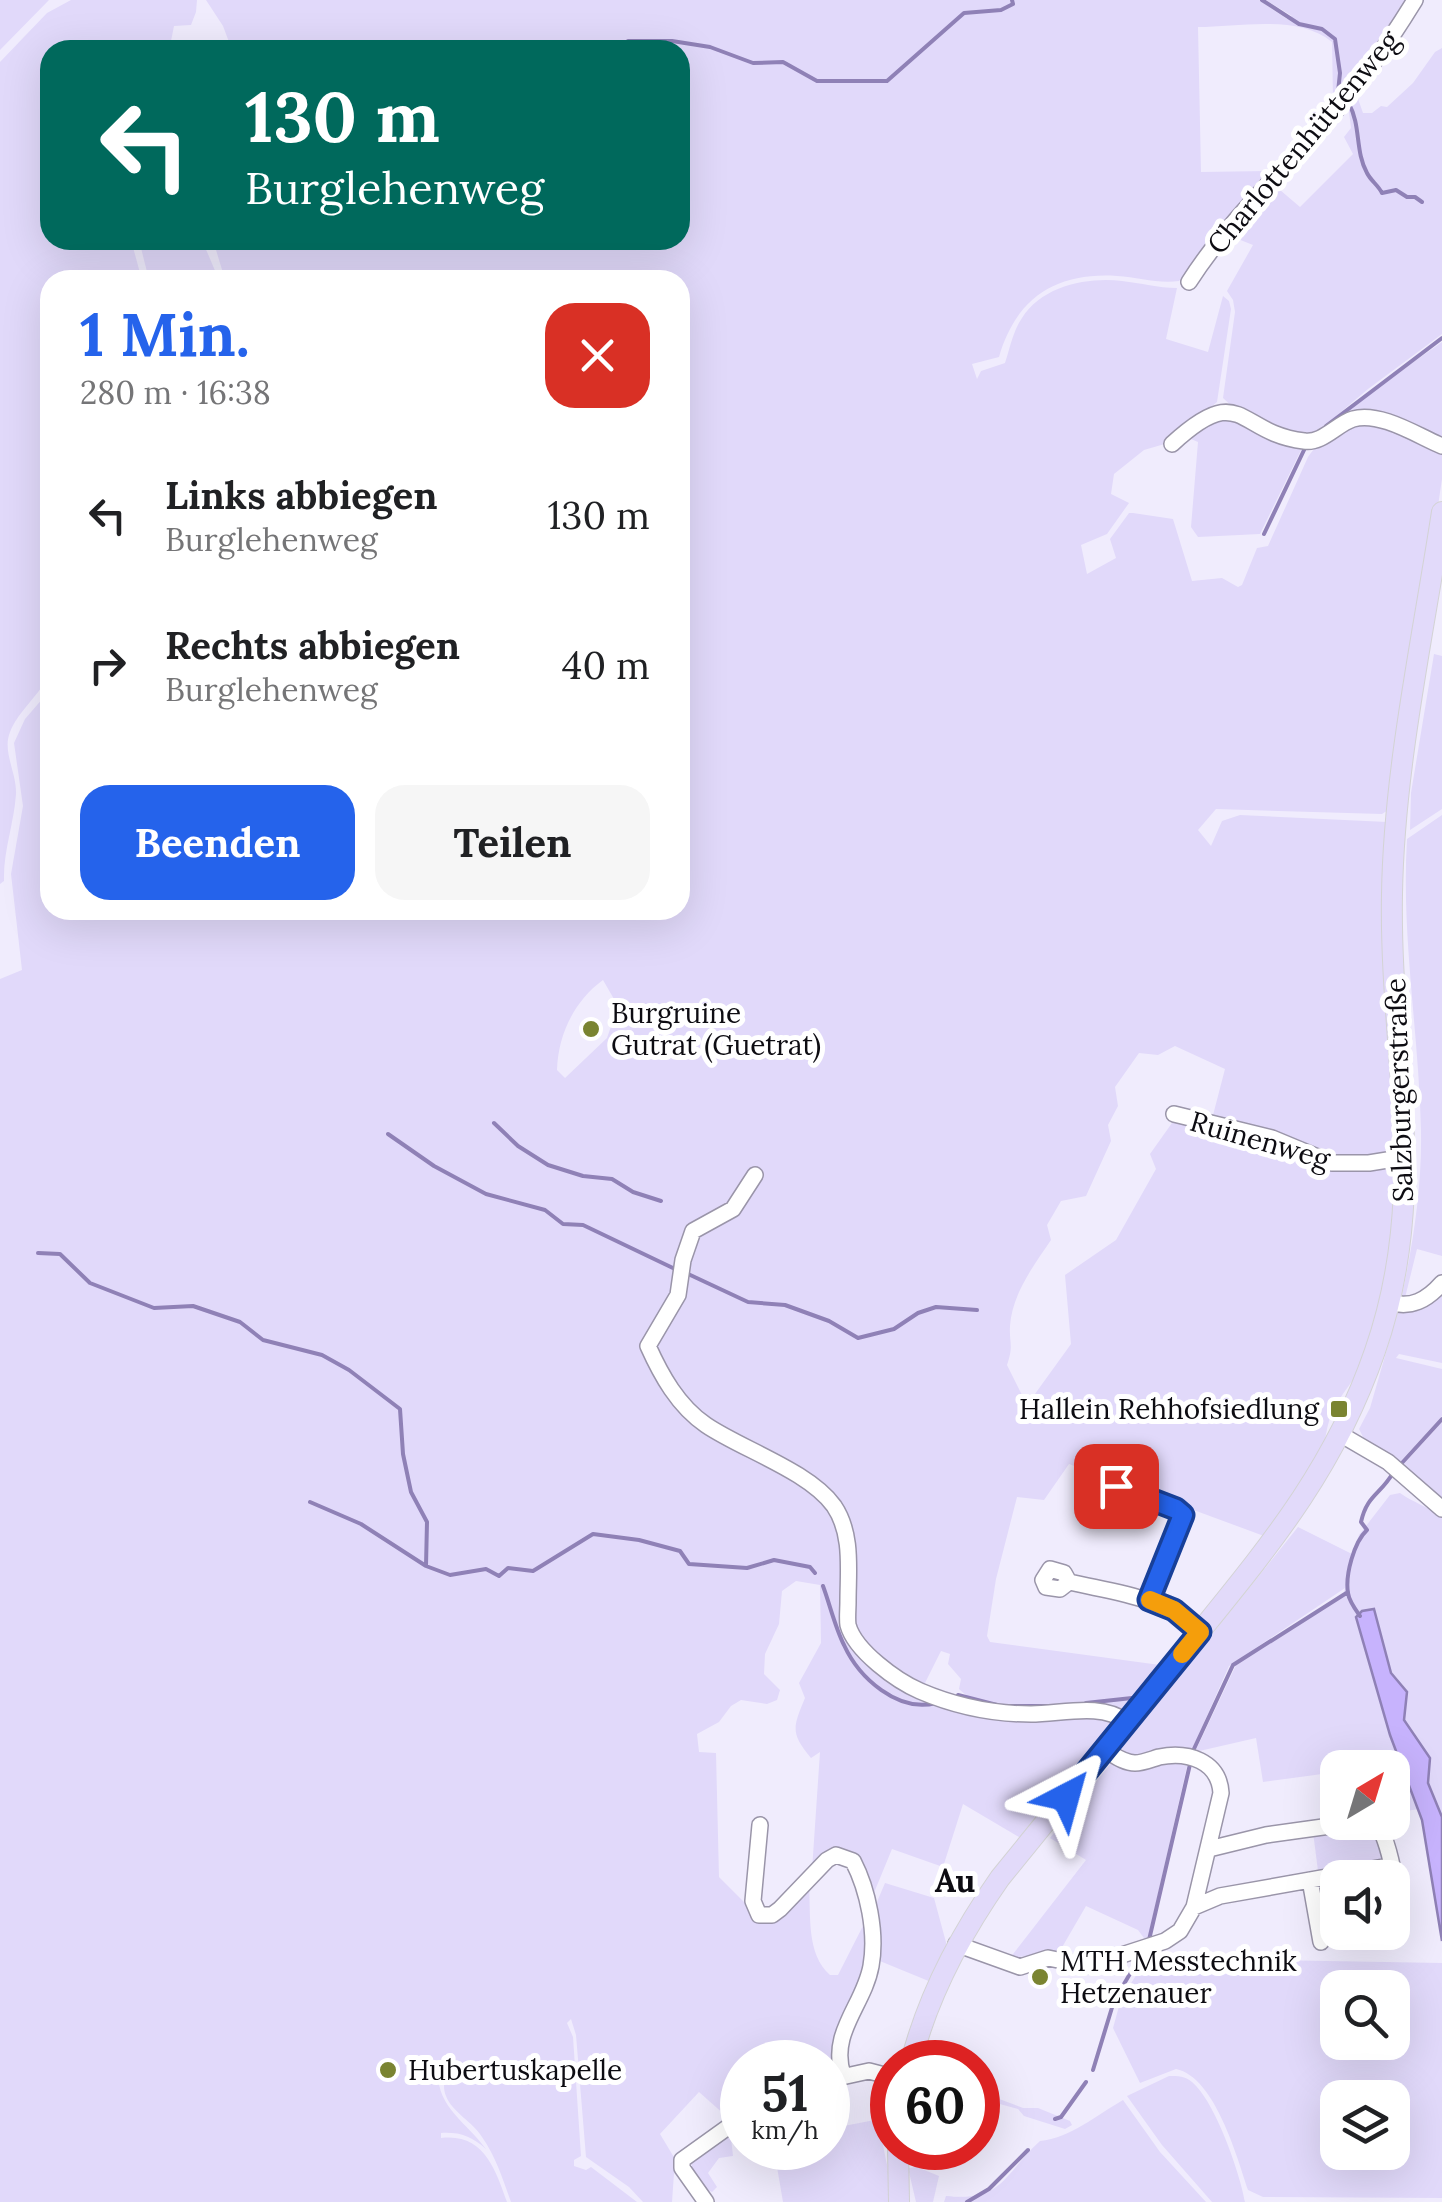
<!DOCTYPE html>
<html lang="de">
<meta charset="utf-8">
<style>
:root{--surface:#fff;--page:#f6f6f6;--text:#202124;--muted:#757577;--accent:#2563eb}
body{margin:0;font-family:Lora,serif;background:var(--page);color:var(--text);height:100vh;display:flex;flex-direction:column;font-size:38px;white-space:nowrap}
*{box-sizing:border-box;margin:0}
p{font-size:32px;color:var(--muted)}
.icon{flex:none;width:55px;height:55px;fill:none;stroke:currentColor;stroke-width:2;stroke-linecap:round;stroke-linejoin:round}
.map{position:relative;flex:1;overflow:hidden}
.details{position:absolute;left:40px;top:270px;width:650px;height:650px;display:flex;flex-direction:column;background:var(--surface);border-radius:30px;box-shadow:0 10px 40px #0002}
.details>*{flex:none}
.top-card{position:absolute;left:40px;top:40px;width:650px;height:210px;border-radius:30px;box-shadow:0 10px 40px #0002;background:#00695c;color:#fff;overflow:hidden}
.needle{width:65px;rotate:38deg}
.tools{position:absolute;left:1320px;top:1750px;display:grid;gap:20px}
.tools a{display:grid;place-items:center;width:90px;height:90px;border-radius:20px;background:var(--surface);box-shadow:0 10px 40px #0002;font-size:50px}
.speed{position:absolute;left:720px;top:2040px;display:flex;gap:20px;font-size:50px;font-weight:700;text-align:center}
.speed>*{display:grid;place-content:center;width:130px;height:130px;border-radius:50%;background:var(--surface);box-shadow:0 10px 40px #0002;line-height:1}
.speed small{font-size:25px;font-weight:400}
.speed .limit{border:15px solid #d22;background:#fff;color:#111}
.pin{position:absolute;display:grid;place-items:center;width:85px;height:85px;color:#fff;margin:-42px;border-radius:20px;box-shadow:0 5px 15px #0006}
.me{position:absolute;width:110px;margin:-55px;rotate:39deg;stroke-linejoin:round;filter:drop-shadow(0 0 8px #0008)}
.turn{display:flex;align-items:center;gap:35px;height:210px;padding:0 40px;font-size:45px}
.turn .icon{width:130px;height:130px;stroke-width:2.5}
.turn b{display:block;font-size:70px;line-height:85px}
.round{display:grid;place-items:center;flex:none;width:105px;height:105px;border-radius:30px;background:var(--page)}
.headline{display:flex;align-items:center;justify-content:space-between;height:170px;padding:0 40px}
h1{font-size:60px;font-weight:800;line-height:75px;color:var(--accent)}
.button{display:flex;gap:20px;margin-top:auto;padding:20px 40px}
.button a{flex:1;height:115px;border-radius:30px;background:var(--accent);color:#fff;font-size:40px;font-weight:800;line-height:115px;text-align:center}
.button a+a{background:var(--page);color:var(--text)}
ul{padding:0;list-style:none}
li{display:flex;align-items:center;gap:30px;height:150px;padding:0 40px}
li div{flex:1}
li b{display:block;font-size:38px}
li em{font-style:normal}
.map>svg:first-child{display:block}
.green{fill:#e1d9fa;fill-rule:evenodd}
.water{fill:#c7b3fd;stroke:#8f81b6;stroke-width:2.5}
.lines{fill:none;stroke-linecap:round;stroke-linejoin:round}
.stream{stroke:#8f81b6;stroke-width:4}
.minor-casing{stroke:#9a95a9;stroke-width:18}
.major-casing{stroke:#d3d3d4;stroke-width:22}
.minor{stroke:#fff;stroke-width:15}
.major{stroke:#e2dafa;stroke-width:20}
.route-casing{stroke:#184099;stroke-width:25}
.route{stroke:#2563eb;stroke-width:18}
.slow{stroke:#f59e0b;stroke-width:18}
.poi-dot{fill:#7a8431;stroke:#fff;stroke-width:4}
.labels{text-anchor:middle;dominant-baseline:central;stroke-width:10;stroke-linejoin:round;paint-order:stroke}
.street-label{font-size:28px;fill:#0d0c12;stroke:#fff}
.poi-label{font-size:28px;fill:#0d0c12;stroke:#fff;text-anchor:start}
.quarter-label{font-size:32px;font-weight:bold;fill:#0d0c12;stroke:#fff}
</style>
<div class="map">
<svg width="1442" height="2202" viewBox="0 0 1442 2202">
<rect width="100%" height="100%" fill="#f0ecfd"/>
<path class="green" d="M 0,0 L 49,0 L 0,50 Z
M 71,0 L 197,0 L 196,12 L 191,25 L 174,26 L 171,41 L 175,50 L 50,50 L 50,240 L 131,240 L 142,280 L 50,280 L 50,673 C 40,695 19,710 10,732 C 2,752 17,773 16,794 C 14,824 3,851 4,881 L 0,884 L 0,62 L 47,13 Z
M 206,0 L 1259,0 L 1287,19 L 1292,16 L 1266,0 L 1411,0 L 1381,48 L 1331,108 L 1321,116 L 1310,114 L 1323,109 L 1333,99 L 1332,42 C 1298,14 1239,27 1198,27 L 1201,172 L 1267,171 L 1289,147 L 1299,127 L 1302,129 L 1296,147 L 1179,281 C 1158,284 1138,277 1117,276 C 1056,272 1016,298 999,357 L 972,364 L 977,379 L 981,371 L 1005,363 C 1010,348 1013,331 1022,318 C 1042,286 1087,277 1122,281 C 1141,283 1158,288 1177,288 L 1166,339 L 1208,352 L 1223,296 L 1229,301 L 1231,309 L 1217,402 L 1168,443 L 1144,450 L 1114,474 L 1111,494 L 1129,503 L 1107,534 L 1081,545 L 1087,574 L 1116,558 L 1110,539 L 1129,513 L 1133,513 L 1173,519 L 1192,581 L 1222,578 L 1238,587 L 1242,585 L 1257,548 L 1268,546 L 1308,457 C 1316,445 1326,438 1339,431 C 1375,412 1403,433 1438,447 L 1442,452 L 1442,479 L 1393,807 L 1382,814 L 1216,809 L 1198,830 L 1211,846 L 1222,821 L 1240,815 L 1387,822 L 1388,955 L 1401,1147 L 1391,1156 L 1352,1162 L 1332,1160 L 1280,1138 L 1212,1119 L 1225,1069 L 1175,1046 L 1158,1055 L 1139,1053 L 1115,1087 L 1118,1106 L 1108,1125 L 1111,1141 L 1086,1196 L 1061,1201 L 1047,1225 L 1051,1240 C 1034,1265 1012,1294 1010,1326 C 1009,1343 1014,1345 1007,1365 L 1027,1405 L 1071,1344 L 1065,1275 L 1116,1240 L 1156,1169 L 1150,1154 L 1172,1123 L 1185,1121 L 1268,1139 L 1337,1166 L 1349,1168 L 1397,1162 L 1401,1167 C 1399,1225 1390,1302 1367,1356 C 1358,1378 1340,1393 1331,1415 C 1325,1431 1325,1449 1318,1466 L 1309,1469 L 1264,1536 L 1069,1464 L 1044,1500 L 1017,1497 L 996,1579 L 987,1636 L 990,1642 L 1160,1665 L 1124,1712 C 1076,1689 1001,1731 959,1689 L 961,1679 L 948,1664 L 950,1654 L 941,1651 L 924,1685 C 955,1714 994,1718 1035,1717 C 1061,1717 1098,1704 1119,1721 L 1026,1834 L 1024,1840 L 963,1804 L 943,1867 L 892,1849 L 871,1900 C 863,1875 865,1854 834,1851 L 812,1870 L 820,1752 L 811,1758 C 790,1733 793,1727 805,1698 L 799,1683 L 821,1643 L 820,1585 L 796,1581 L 782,1591 L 779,1624 L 765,1654 L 764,1674 L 780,1690 L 777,1700 L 767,1704 L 741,1700 L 731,1706 L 719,1722 L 697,1734 L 699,1752 L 716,1753 L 719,1877 L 762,1920 L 774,1917 L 809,1886 C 811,1915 806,1954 830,1975 L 838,1975 L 867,1918 L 870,1929 L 868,1967 L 832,2047 L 831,2069 L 828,2068 L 828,2062 L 793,2059 L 785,2062 L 742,2062 L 742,2130 L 731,2138 L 733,2156 L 719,2158 L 708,2173 L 717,2187 L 712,2192 L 698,2185 L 690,2160 L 713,2145 L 726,2116 L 699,2092 L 660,2134 L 675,2159 L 672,2202 L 643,2202 L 629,2187 L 586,2157 L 576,2035 L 571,2019 L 567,2023 L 573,2037 L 581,2156 L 574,2160 L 574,2166 L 586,2170 L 591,2167 L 637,2202 L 511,2202 C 503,2180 496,2157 482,2137 C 473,2122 452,2112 446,2096 C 443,2089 444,2081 445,2073 L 438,2072 C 437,2107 466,2122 486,2149 C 471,2136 460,2132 441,2133 L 441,2138 C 484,2133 495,2169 507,2202 L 0,2202 L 0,979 L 22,970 L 11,874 L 23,806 L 14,743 L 25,719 L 50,690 L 50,910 L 680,910 L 680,280 L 229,280 L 223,273 L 213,240 L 680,240 L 680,50 L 232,50 L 223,26 ZM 603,980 L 618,1006 L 607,1038 L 565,1078 L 557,1070 C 558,1035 574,1001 603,980 Z
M 1442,48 L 1442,334 L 1368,389 L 1308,440 L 1237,411 L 1223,398 L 1235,312 L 1233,300 L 1227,291 L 1253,245 L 1228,235 L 1273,184 L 1300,207 L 1353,154 L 1344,137 L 1351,128 L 1349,112 L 1345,107 L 1356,93 L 1363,113 L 1372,113 L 1381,106 L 1387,107 L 1413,83 L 1435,52 Z
M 139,240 L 202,240 L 219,280 L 149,280 Z
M 1442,342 L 1442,440 L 1382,418 L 1317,436 L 1368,394 Z
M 1215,415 L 1304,444 L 1260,534 L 1198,537 L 1191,527 L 1198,442 L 1184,436 Z
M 1434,654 L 1442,656 L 1442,809 L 1410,830 L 1411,793 Z
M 1442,815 L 1442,1256 L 1417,1249 L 1404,1302 L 1401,1300 C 1413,1244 1422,1189 1421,1131 C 1419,1033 1401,937 1407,839 Z
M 1442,1287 L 1442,1363 L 1399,1354 L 1396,1358 L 1442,1369 L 1442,1416 L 1400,1462 L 1363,1437 L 1359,1429 L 1370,1408 L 1398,1311 Z
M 1442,1422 L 1442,1500 L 1403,1465 Z
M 1400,1493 C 1414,1503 1427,1506 1442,1517 L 1442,1817 L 1428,1783 L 1430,1758 L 1404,1720 L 1407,1692 L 1391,1674 L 1390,1735 L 1419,1809 L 1393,1813 L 1392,1768 L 1338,1768 L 1337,1772 L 1263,1782 L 1256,1738 L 1195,1752 L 1237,1663 L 1344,1593 L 1345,1588 L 1229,1666 L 1191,1752 C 1169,1754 1136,1765 1121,1748 L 1298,1527 L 1352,1554 L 1359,1535 L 1390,1495 Z
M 1166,1761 L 1188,1762 L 1147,1942 L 1138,1930 L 1086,1906 L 1057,1956 L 1044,1954 L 1010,1958 L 1086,1860 L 1050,1838 L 1112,1762 Z
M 1370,1825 L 1381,1832 L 1385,1863 L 1318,1871 L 1313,1832 Z
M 885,1883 L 934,1898 L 947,1946 L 931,1982 L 875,1959 L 874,1909 Z
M 1149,1955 L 1212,1959 L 1442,1963 L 1442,2198 L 1263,2197 L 1248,2190 C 1237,2157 1215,2077 1176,2069 L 1140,2083 L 1113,2028 L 1121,1999 ZM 1338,1988 L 1392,1988 L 1392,2042 L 1338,2042 ZM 1338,2098 L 1392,2098 L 1392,2152 L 1338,2152 Z
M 1169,2076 C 1178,2076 1185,2076 1192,2082 C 1215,2101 1240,2173 1245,2202 L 1212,2202 L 1162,2145 L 1127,2096 Z
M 978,2091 L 1023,2108 L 1038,2108 L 1070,2121 L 1072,2125 L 1065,2129 L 1024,2116 L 1018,2109 L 978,2098 Z
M 1123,2100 L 1160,2152 L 1206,2202 L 944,2202 L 946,2196 C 1003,2202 1003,2175 1040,2141 C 1070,2138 1097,2115 1123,2100 Z
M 880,2119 C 881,2148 891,2173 893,2202 L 783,2202 L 777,2167 L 767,2163 L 763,2148 L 828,2148 L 828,2129 Z
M 917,2167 L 939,2176 L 933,2202 L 916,2202 L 908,2168 Z"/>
<path class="water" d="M 1374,1609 L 1391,1673 L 1407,1692 L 1404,1720 L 1430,1758 L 1428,1783 L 1442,1817 L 1442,1941 L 1422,1820 L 1390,1735 L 1356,1617 L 1362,1611 Z"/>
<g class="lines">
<path class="stream" d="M 1262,0 L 1299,24 L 1322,29 L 1335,39 L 1340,73 L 1338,92 L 1343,97
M 628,41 L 672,41 L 710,47 L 753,63 L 783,62 L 817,81 L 887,81 L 964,13 L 1001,10 L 1013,4 L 1012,0
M 1349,104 C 1361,125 1355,152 1367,173 C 1371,181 1378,185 1382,193 L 1396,190 L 1407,197 L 1415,197 L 1422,202
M 1326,426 L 1442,338
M 1264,534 L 1305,448
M 494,1123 L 518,1146 L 548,1165 L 583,1176 L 612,1179 L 633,1192 L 661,1201
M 388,1134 L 434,1166 L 486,1194 L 545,1210 L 563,1224 L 583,1225 L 675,1269
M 38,1253 L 60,1254 L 90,1283 L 154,1308 L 193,1306 L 240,1322 L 263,1340 L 322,1355 L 349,1370 L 400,1409 L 403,1454 L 411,1492 L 427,1522 L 426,1566
M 686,1273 L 748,1302 L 785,1305 L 829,1321 L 858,1338 L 894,1329 L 918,1313 L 936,1307 L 977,1310
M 1401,1464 L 1442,1419
M 310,1502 L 361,1524 L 426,1566 L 450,1575 L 486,1569 L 499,1576 L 508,1568 L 533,1571 L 593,1534 L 639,1540 L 680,1551 L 689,1564 L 747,1568 L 774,1560 L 810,1567 L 815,1573
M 823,1586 C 830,1605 835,1627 844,1645 C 859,1678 898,1713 936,1703
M 1360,1616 C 1355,1609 1349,1601 1348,1593 C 1345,1575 1354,1542 1367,1530 L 1361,1522 C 1367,1495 1380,1495 1393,1473
M 958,1695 L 997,1705
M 1086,1703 L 1132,1698
M 1011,1706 L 1047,1706
M 1193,1751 L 1233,1665 L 1348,1592
M 1149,1940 L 1191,1760
M 1093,2070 L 1114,2001 L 1141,1955
M 1055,2119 L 1061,2117 L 1086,2082
M 967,2202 L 989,2189 L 1028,2150"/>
<g class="minor-casing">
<path id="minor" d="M 1189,282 C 1226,224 1278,175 1324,124 C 1359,86 1388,44 1415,0
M 1172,444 C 1243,379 1236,433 1304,441 C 1322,444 1337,424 1353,419 C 1380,411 1418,436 1442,446
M 1174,1114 L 1272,1138 L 1332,1163 L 1369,1163 L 1406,1157
M 755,1175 L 733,1209 L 693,1231 L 683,1260 L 678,1295 L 648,1346 C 661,1375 678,1406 706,1425 C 741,1449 809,1471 834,1506 C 853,1534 848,1570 848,1602 C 848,1609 847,1619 848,1625 C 855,1651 897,1681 920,1691 C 955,1706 993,1714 1031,1714 C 1062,1714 1101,1702 1127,1722
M 1389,1302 C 1411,1309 1427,1300 1442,1283
M 1340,1434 L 1388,1462 L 1442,1509
M 1104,1487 L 1116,1486 L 1176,1509 L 1183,1515 L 1182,1524 L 1149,1600
M 1069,1582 L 1060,1589 L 1046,1587 L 1043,1580 L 1050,1569 L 1064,1573 L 1069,1582 C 1123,1594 1156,1595 1200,1632
M 1375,1822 C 1389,1833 1401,1905 1399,1924
M 760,1825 L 753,1901 L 759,1915 L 772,1915 L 780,1909 L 827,1860 L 836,1855 L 853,1861 C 868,1890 877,1933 871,1966 C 864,2005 829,2033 843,2075
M 1209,1849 L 1266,1835 L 1359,1822
M 1310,1880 L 1321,1942
M 1194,1907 L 1220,1896 L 1389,1866
M 1361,1932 L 1362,1939
M 956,1944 L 1020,1967 L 1048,1958 L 1088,1966 L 1165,1941 L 1180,1931 L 1194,1907 L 1221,1793 C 1219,1761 1188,1751 1159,1757 C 1152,1759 1143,1763 1135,1763 C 1124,1763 1114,1755 1105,1750
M 828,2080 L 869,2071 L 892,2077
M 706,2202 L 682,2168 L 682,2160 L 742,2117"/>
</g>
<g class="major-casing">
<path id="major" d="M 911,2062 C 928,1995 960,1935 1000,1878 C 1062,1802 1124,1726 1186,1649 C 1265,1551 1333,1473 1375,1351 C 1431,1190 1389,1055 1392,894 C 1394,768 1423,637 1442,512
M 898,2148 L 899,2202"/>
</g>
<use href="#minor" class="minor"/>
<use href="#major" class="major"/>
</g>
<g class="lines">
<g class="route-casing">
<path id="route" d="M 1066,1797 L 1200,1632 L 1174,1610 L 1149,1600 L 1183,1515 L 1176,1509 L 1116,1486"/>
</g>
<use href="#route" class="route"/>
<path class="slow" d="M 1150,1600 L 1174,1610 L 1200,1632 L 1182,1654"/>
</g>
<g class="poi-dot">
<circle cx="591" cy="1029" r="10"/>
<rect x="1329" y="1399" width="20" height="20" rx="5"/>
<circle cx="1040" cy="1977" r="10"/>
<circle cx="388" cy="2070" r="10"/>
</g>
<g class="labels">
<g class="street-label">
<text transform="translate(1303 142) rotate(-50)">Charlottenhüttenweg</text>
<text transform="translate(1399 1090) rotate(-92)">Salzburgerstraße</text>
<text transform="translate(1260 1140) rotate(16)">Ruinenweg</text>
</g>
<g class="poi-label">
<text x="611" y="1013">Burgruine<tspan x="611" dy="32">Gutrat (Guetrat)</tspan></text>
<text x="1319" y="1409" text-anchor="end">Hallein Rehhofsiedlung</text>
<text x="1060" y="1961">MTH Messtechnik<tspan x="1060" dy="32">Hetzenauer</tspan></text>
<text x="408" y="2070">Hubertuskapelle</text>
</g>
<g class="quarter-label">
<text x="955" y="1880">Au</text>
</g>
</g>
</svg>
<div class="tools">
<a><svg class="needle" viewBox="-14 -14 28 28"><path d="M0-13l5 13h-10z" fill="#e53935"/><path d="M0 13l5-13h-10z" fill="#757577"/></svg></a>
<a><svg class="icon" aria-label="sound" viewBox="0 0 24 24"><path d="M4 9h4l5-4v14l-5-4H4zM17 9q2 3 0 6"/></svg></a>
<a><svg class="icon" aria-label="search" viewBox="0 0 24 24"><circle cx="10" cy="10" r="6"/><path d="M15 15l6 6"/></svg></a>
<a><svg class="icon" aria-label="layers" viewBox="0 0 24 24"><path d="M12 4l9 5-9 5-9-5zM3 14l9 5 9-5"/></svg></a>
</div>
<div class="speed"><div>51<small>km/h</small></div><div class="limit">60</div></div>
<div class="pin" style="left:1116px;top:1486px;background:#d93025"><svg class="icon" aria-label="arrive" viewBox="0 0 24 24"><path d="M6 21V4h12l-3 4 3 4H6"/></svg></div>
<svg class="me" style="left:1066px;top:1797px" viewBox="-20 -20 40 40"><path d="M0-17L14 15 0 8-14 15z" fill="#2563eb" stroke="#fff" stroke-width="4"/></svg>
<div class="top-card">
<div class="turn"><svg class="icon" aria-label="left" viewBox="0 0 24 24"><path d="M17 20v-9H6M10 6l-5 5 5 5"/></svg><div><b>130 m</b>Burglehenweg</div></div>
</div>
<section class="details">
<div class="headline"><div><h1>1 Min.</h1><p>280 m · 16:38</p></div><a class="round" style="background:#d93025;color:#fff"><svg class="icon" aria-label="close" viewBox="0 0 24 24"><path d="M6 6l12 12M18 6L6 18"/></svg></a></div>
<ul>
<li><svg class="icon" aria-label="left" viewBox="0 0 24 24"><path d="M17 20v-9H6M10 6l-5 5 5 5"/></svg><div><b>Links abbiegen</b><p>Burglehenweg</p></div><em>130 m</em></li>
<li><svg class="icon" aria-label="right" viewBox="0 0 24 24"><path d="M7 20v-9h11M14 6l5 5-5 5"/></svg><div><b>Rechts abbiegen</b><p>Burglehenweg</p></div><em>40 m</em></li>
</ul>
<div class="button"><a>Beenden</a><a>Teilen</a></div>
</section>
</div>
